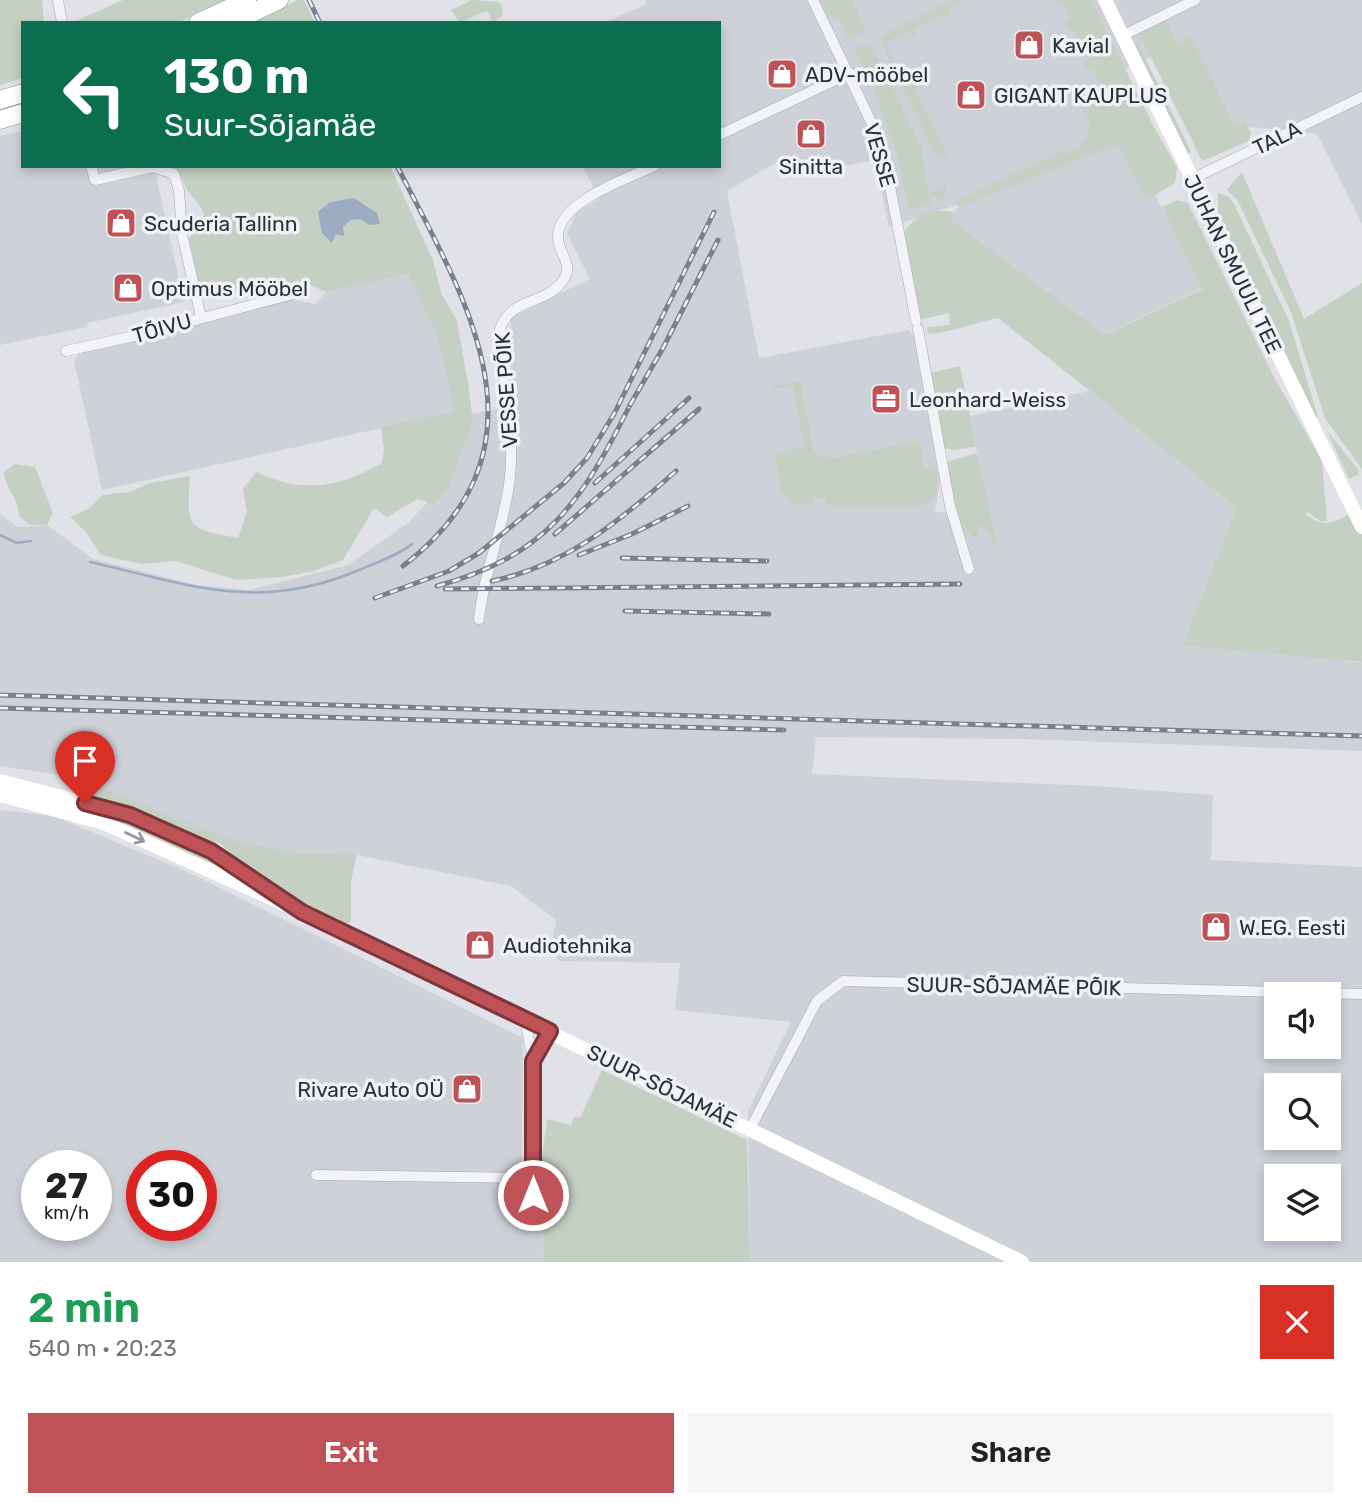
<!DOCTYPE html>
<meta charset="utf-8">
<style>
:root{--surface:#fff;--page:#f6f6f6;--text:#202124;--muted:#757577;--accent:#bf5256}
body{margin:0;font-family:Rubik,sans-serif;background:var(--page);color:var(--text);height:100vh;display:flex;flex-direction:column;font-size:26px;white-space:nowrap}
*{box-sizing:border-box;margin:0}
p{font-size:23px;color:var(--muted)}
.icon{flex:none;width:38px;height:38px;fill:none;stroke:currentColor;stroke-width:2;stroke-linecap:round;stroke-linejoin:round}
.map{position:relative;height:1262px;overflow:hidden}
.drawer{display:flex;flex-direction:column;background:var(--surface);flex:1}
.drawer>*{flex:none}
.banner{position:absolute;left:21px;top:21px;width:700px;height:147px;border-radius:0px;box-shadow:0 4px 10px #0003;background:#0b6e4f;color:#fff;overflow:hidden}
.fabs{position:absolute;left:1264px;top:982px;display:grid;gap:14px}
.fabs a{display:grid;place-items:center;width:77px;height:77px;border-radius:0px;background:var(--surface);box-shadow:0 4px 10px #0003;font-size:35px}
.speed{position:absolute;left:21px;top:1150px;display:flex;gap:14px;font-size:35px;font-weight:700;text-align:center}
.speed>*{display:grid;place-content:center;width:91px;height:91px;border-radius:50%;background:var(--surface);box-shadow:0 4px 10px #0003;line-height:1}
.speed small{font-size:18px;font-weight:400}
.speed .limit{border:10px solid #d22;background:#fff;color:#111}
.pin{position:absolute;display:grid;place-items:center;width:60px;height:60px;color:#fff;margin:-72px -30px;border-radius:50% 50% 50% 0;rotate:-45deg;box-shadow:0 0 7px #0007}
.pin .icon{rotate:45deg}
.me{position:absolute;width:77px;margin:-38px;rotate:0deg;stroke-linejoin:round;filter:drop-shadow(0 0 5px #0008)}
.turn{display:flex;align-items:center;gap:24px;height:147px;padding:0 28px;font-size:32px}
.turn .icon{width:91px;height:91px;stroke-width:2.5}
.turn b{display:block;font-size:49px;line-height:60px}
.round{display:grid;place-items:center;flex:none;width:74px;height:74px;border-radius:0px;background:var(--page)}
.summary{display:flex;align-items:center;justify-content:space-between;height:119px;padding:0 28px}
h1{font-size:42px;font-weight:600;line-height:52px;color:#1e9e55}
.button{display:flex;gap:14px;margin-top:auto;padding:14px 28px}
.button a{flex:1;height:80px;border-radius:0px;background:var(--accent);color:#fff;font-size:28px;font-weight:600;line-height:80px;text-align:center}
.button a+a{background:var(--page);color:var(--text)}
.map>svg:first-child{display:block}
.built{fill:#ced1d8;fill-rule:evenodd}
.green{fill:#c4d0c2}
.water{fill:#9eacc3}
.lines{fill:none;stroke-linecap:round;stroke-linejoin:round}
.stream{stroke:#9eacc3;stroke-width:2.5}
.street-casing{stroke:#a6a9b0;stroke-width:11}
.highway-casing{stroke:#898e9c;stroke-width:19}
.street{stroke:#f2f3f6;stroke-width:10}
.secondary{stroke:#fff;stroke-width:14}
.highway{stroke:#fff;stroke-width:18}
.rail-casing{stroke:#7b808f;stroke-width:5}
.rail{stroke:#eff1f5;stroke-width:2.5;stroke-dasharray:8;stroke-linecap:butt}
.oneway{stroke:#94979e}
.route-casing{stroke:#7c3538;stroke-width:18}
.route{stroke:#bf5256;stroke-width:12}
.labels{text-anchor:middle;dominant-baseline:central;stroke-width:7;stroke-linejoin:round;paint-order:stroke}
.poi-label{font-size:21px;fill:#2a2f3c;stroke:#eff1f5;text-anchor:start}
.street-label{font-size:21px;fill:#2a2f3c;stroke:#eff1f5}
</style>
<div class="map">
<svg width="1362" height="1262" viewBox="0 0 1362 1262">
<rect width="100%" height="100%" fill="#e0e2e7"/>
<path class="built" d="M 645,0 L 1362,0 L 1362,224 L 1317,134 L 1234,125 L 1192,37 L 1099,81 L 1202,288 L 1104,335 L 950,219 L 960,204 L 889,227 L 875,160 L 797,175 L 784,158 L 727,191 L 759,358 L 909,330 L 914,336 L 940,481 L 935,512 L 989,514 L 970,416 L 1090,391 L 1237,508 L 1348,662 L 1362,662 L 1362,751 L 1021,739 L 816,737 L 812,774 L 1095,786 L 1213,795 L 1211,860 L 1362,867 L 1362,1262 L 750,1262 L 748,1111 L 791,1022 L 675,1010 L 680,963 L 559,961 L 551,948 L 556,920 L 511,886 L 357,855 L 351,881 L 349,919 L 228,842 L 194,831 L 67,776 L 0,766 L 0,514 L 18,527 L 47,525 L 93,559 L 196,585 L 249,590 L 348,565 L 408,523 L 434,495 L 470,414 L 516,406 L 510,359 L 511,317 L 590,279 L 567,234 L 577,211 L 599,200 L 583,166 L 719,166 L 719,23 L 604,23 L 646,4 ZM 1276,994 L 1328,994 L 1328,1046 L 1276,1046 ZM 1276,1085 L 1328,1085 L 1328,1138 L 1276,1138 ZM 1276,1176 L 1328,1176 L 1328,1228 L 1276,1228 Z
M 23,131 L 23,166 L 154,166 L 184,302 L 87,323 L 87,327 L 0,345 L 0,136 Z
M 409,272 L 438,337 L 454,412 L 102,490 L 74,361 L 80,352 L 177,332 L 193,323 L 292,299 L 315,304 L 326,292 Z
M 0,810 L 54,816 L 192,874 L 523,1038 L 521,1211 L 543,1211 L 544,1262 L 0,1262 ZM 37,1166 L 96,1166 L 96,1225 L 37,1225 ZM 142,1166 L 201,1166 L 201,1225 L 142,1225 Z"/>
<path class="green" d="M 0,0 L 42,0 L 44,23 L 23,23 L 23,78 L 0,85 Z
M 123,0 L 226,0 L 177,23 L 76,21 Z
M 298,0 L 304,0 L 315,23 L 249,23 Z
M 472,0 L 499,2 L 503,9 L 502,16 L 493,22 L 487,11 L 460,22 L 451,10 Z
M 820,0 L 852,0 L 865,30 L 849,39 L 838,18 L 828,16 Z
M 954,0 L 965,0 L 951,8 L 948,18 L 943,14 L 914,29 L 917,34 L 912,37 L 909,31 L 886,42 L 895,61 L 891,63 L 880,37 Z
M 1058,0 L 1091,0 L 1153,125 L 1177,168 L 1175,183 L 1150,198 L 1143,195 L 1118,144 L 960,206 L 953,203 L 1062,151 L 1068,154 L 1081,148 L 1082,142 L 1088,136 L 1090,125 L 1081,108 L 1106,95 L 1093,69 L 1087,69 L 1083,63 L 1088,59 L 1084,51 L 1077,48 L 1081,45 L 1074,30 L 1069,32 L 1064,23 L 1070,20 L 1061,3 L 1055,5 L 1054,2 Z
M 1162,21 L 1168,24 L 1177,43 L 1192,37 L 1234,124 L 1245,120 L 1251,132 L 1249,141 L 1202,161 L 1139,33 Z
M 1136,40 L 1191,151 L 1188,154 L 1137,50 Z
M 865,44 L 872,47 L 882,67 L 867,75 L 854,49 Z
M 911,73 L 918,87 L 915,89 L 948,157 L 936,155 L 899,79 Z
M 889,80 L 921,146 L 928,193 L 945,186 L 947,190 L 942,198 L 937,200 L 935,196 L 930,198 L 930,204 L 909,209 L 896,151 L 873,89 Z
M 174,166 L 390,166 L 433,260 L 441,293 L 457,321 L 468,383 L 473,422 L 446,493 L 434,504 L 418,499 L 387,517 L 374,508 L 343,560 L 314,571 L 283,577 L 236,580 L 176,561 L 142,564 L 101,555 L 86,532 L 70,517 L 90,508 L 102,495 L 130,492 L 150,483 L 190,476 C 187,525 184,529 238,538 L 247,512 L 243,489 L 256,472 C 302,494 338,488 382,463 L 384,449 L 381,427 L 454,412 L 438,337 L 408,273 L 326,292 L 308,284 L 256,295 L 253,289 L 209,299 L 201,294 L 189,239 L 204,215 C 200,202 191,198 186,187 C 181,178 181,173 174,166 Z
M 1242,172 L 1304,319 L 1362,283 L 1362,469 L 1325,418 L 1291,312 L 1238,201 L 1227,190 Z
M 1218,193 L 1229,197 L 1235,206 L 1289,321 L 1318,417 L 1314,419 L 1218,216 Z
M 1178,200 L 1188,203 L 1275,379 L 1322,461 L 1327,521 L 1320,521 L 1308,512 L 1305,514 C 1329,532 1337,519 1362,508 L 1362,662 L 1183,645 L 1237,508 L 998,318 C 973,323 953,332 928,334 L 927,327 L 950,325 L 949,313 L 919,320 L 904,235 C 910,216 936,206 954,213 L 950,219 L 1105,335 L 1202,289 L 1162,207 Z
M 960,366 L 976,447 L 952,450 L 944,448 L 930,373 Z
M 800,381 L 813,449 L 817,456 L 834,458 L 919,441 L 923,466 L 928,469 L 936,468 C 939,488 941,502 918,505 L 825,505 L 826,498 L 814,498 L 813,504 L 792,503 L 781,490 L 775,455 L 804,446 L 793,386 L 773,389 L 773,386 Z
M 1327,431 L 1359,471 L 1359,474 L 1349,479 Z
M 977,453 L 997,545 L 994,544 L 984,526 L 977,527 L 979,536 L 975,538 C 957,528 950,481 946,462 Z
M 15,464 L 35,467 L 53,513 L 47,525 L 30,525 L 19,516 C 19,497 5,490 4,472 Z
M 70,775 L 230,840 L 300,854 L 356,855 L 351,881 L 351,922 L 346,924 L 337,918 L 317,913 L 295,897 L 283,895 L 246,869 L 220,843 L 202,840 L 76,791 Z
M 71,807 L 128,820 L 210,857 L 210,862 L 208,864 Z
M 602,1070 L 747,1140 L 750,1262 L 544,1262 L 542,1158 L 547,1119 L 571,1125 L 574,1117 L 580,1118 Z"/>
<path class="water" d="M 354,198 L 377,213 L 380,224 L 369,225 L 361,219 L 350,220 L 343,227 L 344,236 L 336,234 L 332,243 L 322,233 L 318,212 L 330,202 Z"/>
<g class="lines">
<path class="stream" d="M 0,535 L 17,543 L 31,541
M 90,562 C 190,585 259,613 359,570 C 377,562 397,556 412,544"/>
<g class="street-casing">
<path id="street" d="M 58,0 L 62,23
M 813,0 L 882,145 L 916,321
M 1122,36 L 1195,0
M 719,135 L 850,73
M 91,166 L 95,180 L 153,167 L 174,174 L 179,191 L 182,234 L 201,317
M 1192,179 L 1362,97
M 918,329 L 950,506 L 969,569
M 66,351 L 143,334 L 297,293
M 479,619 C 484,570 505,525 510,476 C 515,431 503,382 498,336 C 507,296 541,307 561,283 C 576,266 559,255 558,238 C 556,202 627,179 654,166
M 525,1020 L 533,1061 L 533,1211
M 533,1061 L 550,1031
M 750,1129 L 817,1001 L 843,981 L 1362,994
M 316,1175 L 533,1178"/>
</g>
<g class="highway-casing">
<path id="highway" d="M 198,23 L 247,0
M 231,23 L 279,0
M 0,100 L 23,93
M 0,120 L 23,113"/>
</g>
<use href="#street" class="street"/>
<path class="secondary" d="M 1105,0 L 1362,527
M 0,781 L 130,815 L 211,851 L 272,891
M 0,795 L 104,823 L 302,912 L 1022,1262"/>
<use href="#highway" class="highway"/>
<g class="rail-casing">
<path id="rail" d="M 309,0 L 320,23
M 397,166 C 467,302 558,447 403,566
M 630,405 L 663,348 L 718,240
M 595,483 L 689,398
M 555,534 L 699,409
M 579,555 L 632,534 L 688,506
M 622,558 L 767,561
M 492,581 C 566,566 621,520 676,471
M 437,586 C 546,556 581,503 629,407
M 445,589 L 960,584
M 375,598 L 449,571 L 479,553 L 564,483 L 587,458 L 614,414 L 714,212
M 625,611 L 769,614
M 0,695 L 1362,736
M 0,708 L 784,730"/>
</g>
<use href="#rail" class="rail"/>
</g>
<defs><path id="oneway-shaft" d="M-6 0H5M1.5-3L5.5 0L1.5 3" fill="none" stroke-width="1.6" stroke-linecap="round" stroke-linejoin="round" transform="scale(1.75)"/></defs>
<use class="oneway" href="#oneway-shaft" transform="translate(135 837) rotate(25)"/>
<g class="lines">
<g class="route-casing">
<path id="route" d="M 85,803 L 130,815 L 211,851 L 302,912 L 550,1031 L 533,1061 L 533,1195"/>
</g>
<use href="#route" class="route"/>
</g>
<defs>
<g id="shop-square" transform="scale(1.575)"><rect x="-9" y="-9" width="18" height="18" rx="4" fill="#bf5256" stroke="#eff1f5"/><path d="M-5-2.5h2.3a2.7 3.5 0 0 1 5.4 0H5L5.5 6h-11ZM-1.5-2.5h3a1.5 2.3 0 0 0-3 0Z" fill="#fff"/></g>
<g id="office-square" transform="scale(1.575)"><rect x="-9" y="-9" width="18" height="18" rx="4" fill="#bf5256" stroke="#eff1f5"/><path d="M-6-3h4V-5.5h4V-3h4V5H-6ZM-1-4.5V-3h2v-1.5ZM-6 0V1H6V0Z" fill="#fff"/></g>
</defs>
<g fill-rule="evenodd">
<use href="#shop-square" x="1029" y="45"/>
<use href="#shop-square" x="782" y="74"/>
<use href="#shop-square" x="971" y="95"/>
<use href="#shop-square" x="811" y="134"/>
<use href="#shop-square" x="121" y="223"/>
<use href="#shop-square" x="128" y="288"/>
<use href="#office-square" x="886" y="399"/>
<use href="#shop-square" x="1216" y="927"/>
<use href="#shop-square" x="480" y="945"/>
<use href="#shop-square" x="467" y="1089"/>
</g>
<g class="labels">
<g class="poi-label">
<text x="1052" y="45">Kavial</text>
<text x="805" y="74">ADV-mööbel</text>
<text x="994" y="95">GIGANT KAUPLUS</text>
<text x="811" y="166" text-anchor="middle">Sinitta</text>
<text x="144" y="223">Scuderia Tallinn</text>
<text x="151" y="288">Optimus Mööbel</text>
<text x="909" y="399">Leonhard-Weiss</text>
<text x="1239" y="927">W.EG. Eesti</text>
<text x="503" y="945">Audiotehnika</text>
<text x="444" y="1089" text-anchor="end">Rivare Auto OÜ</text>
</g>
<g class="street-label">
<text transform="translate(1277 138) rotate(-26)">TALA</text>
<text transform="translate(880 155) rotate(74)">VESSE</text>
<text transform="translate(1233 264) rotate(64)">JUHAN SMUULI TEE</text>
<text transform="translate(162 328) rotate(-16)">TÕIVU</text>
<text transform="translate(506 390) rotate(-94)">VESSE PÕIK</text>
<text transform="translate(1014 986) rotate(1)">SUUR-SÕJAMÄE PÕIK</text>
<text transform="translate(662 1086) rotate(26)">SUUR-SÕJAMÄE</text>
</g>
</g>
</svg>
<div class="fabs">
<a><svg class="icon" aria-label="sound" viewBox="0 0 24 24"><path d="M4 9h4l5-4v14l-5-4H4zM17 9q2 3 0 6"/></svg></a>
<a><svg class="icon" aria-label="search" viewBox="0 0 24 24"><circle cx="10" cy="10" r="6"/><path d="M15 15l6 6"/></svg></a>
<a><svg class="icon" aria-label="layers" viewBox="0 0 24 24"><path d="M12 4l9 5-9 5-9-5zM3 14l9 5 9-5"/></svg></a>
</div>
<div class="speed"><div>27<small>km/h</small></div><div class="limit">30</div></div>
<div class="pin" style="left:85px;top:803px;background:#d93025"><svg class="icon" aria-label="arrive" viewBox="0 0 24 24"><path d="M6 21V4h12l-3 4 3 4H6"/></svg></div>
<svg class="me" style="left:533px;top:1195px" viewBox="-20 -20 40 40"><circle r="17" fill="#bf5256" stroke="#fff" stroke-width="3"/><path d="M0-11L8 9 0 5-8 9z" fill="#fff"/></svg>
<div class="banner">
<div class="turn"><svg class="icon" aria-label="left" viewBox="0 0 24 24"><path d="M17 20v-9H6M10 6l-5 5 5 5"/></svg><div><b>130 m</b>Suur-Sõjamäe</div></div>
</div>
</div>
<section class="drawer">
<div class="summary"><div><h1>2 min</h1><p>540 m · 20:23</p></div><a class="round" style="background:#d93025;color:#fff"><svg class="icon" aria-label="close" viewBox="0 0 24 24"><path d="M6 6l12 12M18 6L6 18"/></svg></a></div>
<div class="button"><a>Exit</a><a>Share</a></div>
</section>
